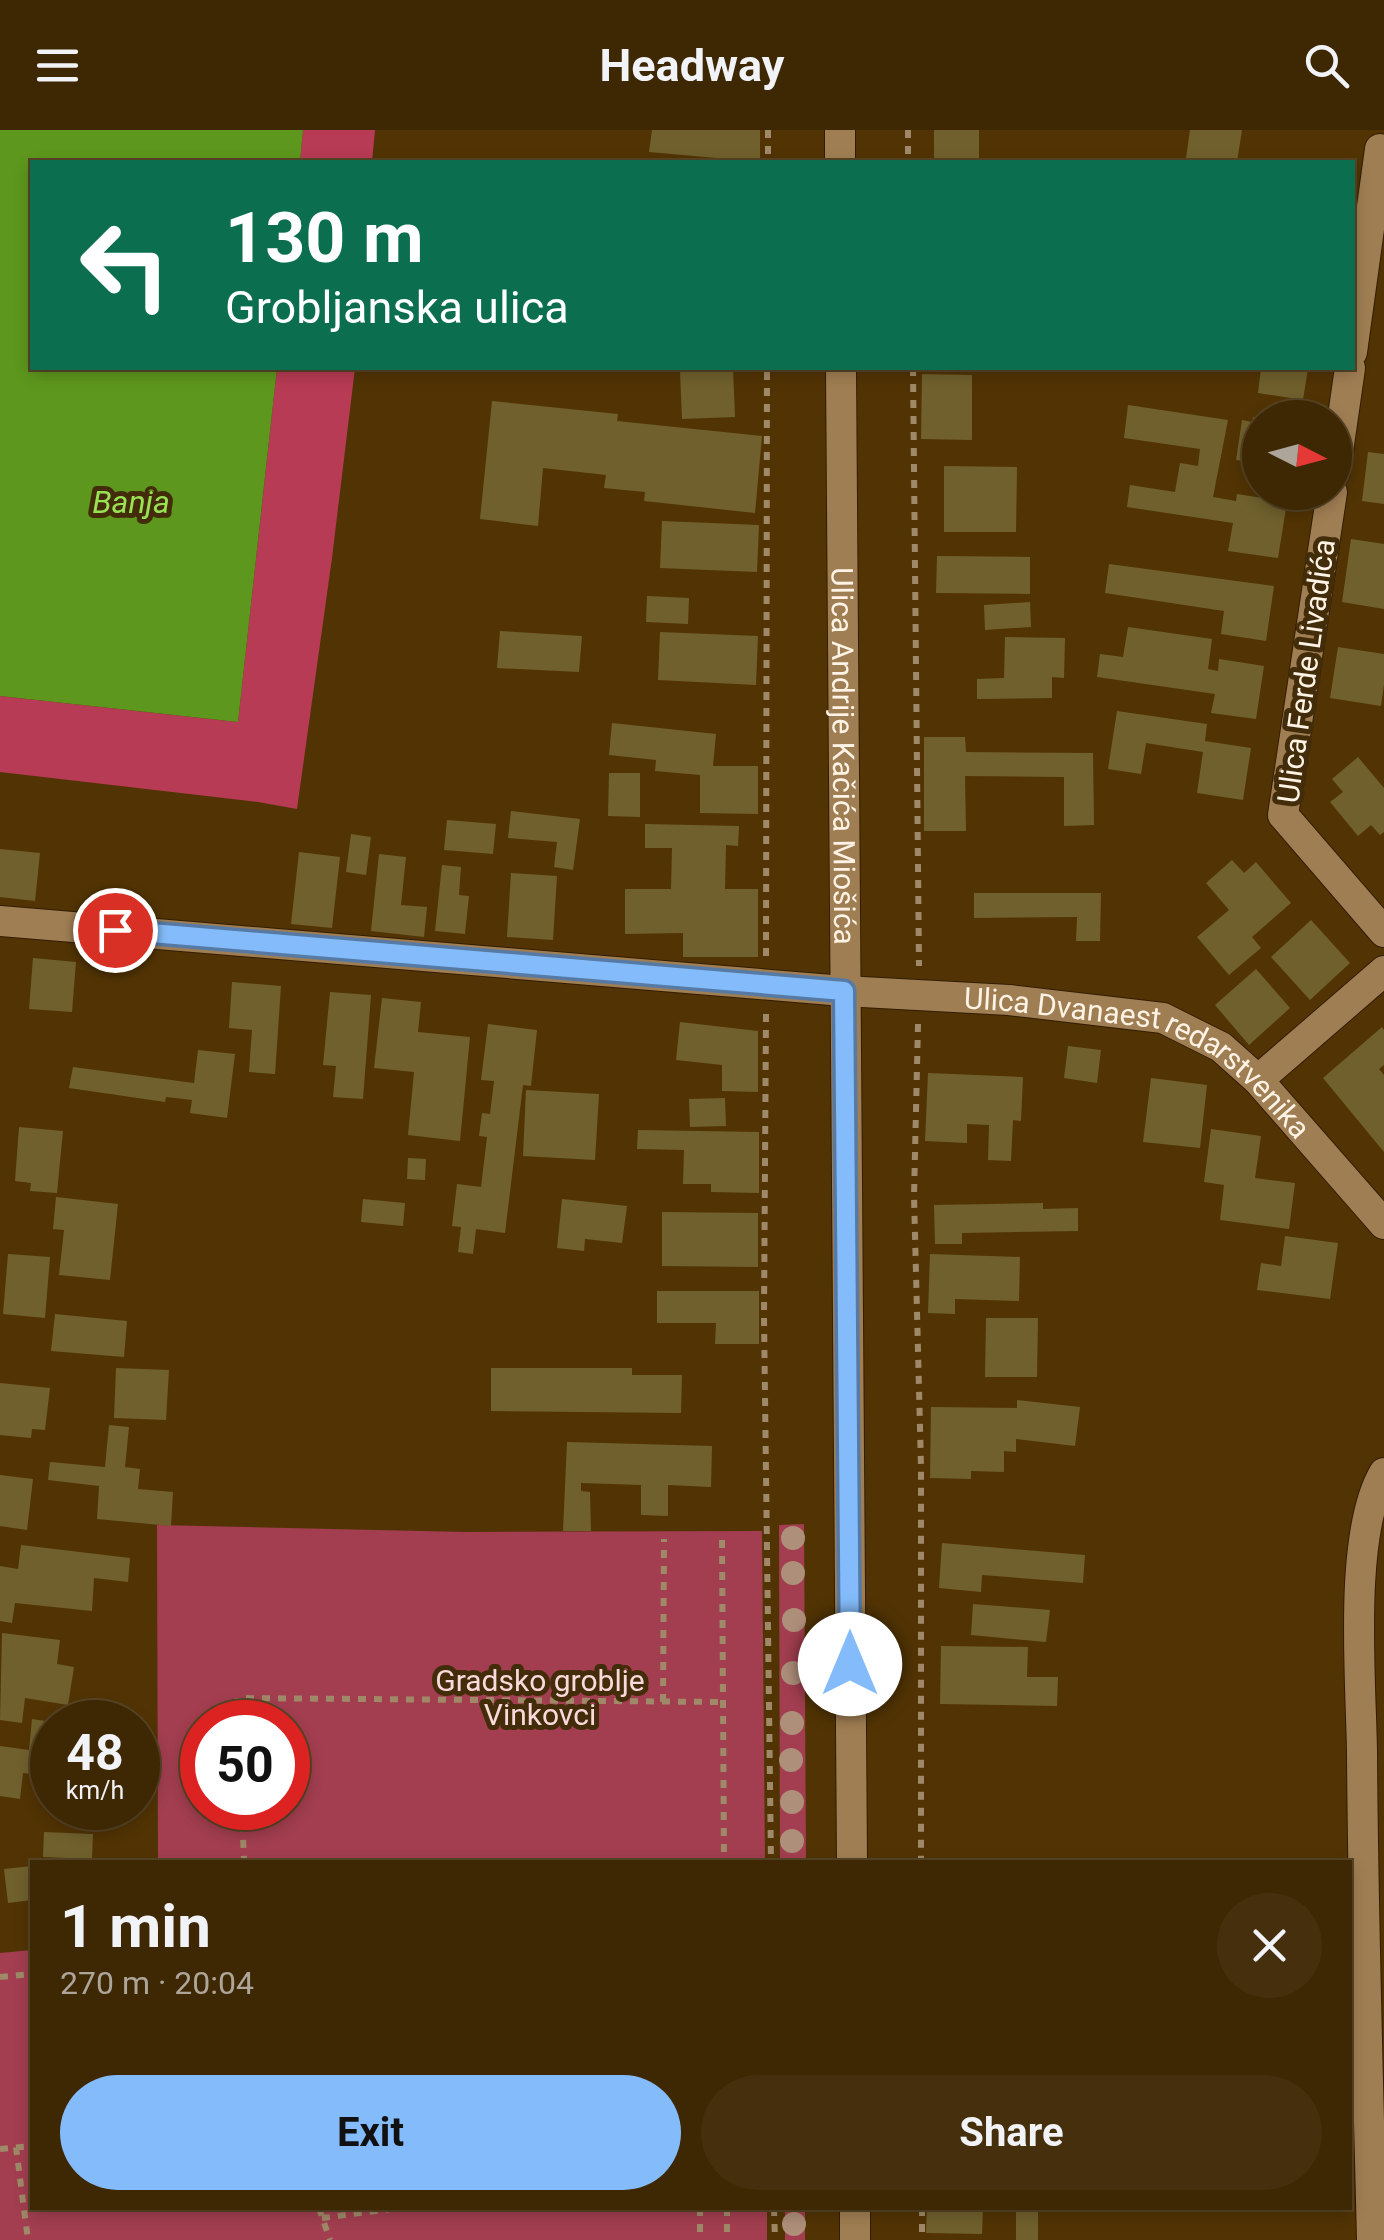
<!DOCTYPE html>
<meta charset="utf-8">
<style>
:root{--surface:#3e2703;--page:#452f0d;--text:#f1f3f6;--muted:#ada59a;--line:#574425;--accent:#84bcfb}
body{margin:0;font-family:Roboto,sans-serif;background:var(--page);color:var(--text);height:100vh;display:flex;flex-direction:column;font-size:38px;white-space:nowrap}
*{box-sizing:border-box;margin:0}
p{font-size:32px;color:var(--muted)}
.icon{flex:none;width:55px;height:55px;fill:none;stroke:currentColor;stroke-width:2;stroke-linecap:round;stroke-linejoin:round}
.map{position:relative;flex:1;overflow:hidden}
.side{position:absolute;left:30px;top:1730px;width:1322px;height:350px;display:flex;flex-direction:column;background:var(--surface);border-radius:0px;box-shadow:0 5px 15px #0003,0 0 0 2px var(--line)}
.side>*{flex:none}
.hud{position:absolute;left:30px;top:30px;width:1325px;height:210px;border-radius:0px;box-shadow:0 5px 15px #0003,0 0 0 2px var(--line);background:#0b6e4f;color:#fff;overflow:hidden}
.needle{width:65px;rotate:96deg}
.fabs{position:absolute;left:1242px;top:270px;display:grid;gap:20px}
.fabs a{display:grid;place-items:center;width:110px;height:110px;border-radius:50%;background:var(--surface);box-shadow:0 5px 15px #0003,0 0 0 2px var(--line);font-size:50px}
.speed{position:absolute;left:30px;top:1570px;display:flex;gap:20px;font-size:50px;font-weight:700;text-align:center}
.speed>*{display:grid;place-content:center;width:130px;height:130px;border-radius:50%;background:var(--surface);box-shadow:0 5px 15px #0003,0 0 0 2px var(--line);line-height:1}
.speed small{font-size:25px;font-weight:400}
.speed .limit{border:15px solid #d22;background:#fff;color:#111}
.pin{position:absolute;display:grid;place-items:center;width:85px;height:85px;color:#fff;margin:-42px;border:5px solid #fff;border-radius:50%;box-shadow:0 2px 10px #0007}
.me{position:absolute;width:110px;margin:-55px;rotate:0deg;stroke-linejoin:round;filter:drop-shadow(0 0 8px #0008)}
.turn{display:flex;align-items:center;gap:35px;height:210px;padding:0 30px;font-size:45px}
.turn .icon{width:130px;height:130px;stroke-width:2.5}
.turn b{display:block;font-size:70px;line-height:85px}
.round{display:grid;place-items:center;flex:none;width:105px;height:105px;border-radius:52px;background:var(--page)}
.summary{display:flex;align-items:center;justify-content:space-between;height:170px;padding:0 30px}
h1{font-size:60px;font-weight:700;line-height:75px}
.button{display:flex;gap:20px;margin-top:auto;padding:20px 30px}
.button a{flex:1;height:115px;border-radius:60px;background:var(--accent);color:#111;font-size:40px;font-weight:700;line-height:115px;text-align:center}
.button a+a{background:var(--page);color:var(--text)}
header{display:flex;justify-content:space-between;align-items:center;height:130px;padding:0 30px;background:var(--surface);font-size:45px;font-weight:700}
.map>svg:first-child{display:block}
.green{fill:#a23e4f;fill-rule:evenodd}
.forest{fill:#b73b54}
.water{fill:#5d971d}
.building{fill:#70602d}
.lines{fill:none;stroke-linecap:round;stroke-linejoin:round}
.street-casing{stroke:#331d00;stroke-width:32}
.secondary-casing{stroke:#331d00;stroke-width:32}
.path{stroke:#9f8968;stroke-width:6;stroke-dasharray:8 8;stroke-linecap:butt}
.street{stroke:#a07e53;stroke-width:30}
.secondary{stroke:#a07e53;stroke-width:30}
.tree{fill:#ae8f7a}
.route-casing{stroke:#567aa3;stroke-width:25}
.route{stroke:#84bcfb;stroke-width:18}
.labels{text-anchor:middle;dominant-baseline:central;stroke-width:10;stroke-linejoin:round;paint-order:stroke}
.street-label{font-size:30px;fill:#fef3e5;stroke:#432c0a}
.park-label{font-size:30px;fill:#fad9db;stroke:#432c0a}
.water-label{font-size:32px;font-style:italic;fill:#98e253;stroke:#432c0a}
</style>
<header><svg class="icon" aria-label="menu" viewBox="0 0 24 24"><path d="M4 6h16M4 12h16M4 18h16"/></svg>Headway<svg class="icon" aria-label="search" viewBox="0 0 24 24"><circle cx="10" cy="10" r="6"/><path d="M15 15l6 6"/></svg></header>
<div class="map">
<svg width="1384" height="2110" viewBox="0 0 1384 2110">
<rect width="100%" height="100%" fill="#523404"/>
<path class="green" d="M 804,1394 L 806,1732 L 780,1732 L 779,1395 Z
M 157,1395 L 466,1402 L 762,1401 L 765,1732 L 158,1732 ZM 202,1592 L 288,1592 L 288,1678 L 202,1678 Z
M 32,1820 L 32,2078 L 767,2078 L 767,2110 L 0,2110 L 0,1823 Z
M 785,2078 L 805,2078 L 805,2110 L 785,2110 Z"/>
<path class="forest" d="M 303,0 L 375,0 L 372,32 L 300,32 Z
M 277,238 L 355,238 L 332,428 L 297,679 L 258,672 L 0,642 L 0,566 L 238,592 Z"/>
<path class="water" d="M 0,0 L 303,0 L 300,32 L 32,32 L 32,238 L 277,238 L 238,592 L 0,566 Z"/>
<path class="building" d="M 652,0 L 760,0 L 760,32 L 716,32 L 716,28 L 649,22 Z
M 934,0 L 979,0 L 979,29 L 934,29 Z
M 1190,0 L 1242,0 L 1237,32 L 1215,32 L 1186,28 Z
M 733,238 L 735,287 L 682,289 L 680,241 Z
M 1261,238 L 1308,238 L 1303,270 L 1258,263 Z
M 922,244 L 972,245 L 972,310 L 921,309 Z
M 492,271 L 618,284 L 617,291 L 762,306 L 755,383 L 644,371 L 645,362 L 604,358 L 606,345 L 543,338 L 538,396 L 480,389 Z
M 1128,275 L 1228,290 L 1213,367 L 1236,371 L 1237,364 L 1287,372 L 1278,428 L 1228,421 L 1233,393 L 1127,377 L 1130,355 L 1175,362 L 1180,333 L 1198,336 L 1200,319 L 1124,308 Z
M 1253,287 L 1260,288 L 1260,344 L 1245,341 L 1247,331 L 1236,330 L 1242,290 L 1252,292 Z
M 1368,322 L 1384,324 L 1384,374 L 1362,371 Z
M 944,336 L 1017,337 L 1016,402 L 944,402 Z
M 662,391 L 759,395 L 757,442 L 660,438 Z
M 1351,409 L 1384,414 L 1384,479 L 1342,472 Z
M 937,426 L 1030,427 L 1030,464 L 936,463 Z
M 1109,434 L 1274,456 L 1266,511 L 1221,504 L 1224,481 L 1105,463 Z
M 647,466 L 689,468 L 688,494 L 646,492 Z
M 1030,472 L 1031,497 L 985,500 L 984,475 Z
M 1128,497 L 1212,509 L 1208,539 L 1218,541 L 1219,529 L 1264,536 L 1256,589 L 1211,583 L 1215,564 L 1097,547 L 1100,524 L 1123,527 Z
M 500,501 L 582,506 L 579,542 L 497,538 Z
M 660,502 L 758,506 L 756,555 L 658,550 Z
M 1005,507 L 1065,508 L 1064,548 L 1052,547 L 1052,568 L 977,569 L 977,549 L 1004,548 Z
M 1338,517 L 1384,524 L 1384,554 L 1381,576 L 1330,568 Z
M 1117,581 L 1207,594 L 1205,611 L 1251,618 L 1243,670 L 1197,663 L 1203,622 L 1146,613 L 1141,644 L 1108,639 Z
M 612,593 L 716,604 L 713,636 L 758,636 L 758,684 L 700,683 L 700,645 L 655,641 L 656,630 L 609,625 Z
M 924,607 L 965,607 L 966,622 L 1093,623 L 1094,695 L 1064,696 L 1064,647 L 965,646 L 966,701 L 924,701 Z
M 1358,627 L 1384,658 L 1384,702 L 1380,705 L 1371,695 L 1358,706 L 1330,672 L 1343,662 L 1332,649 Z
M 609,643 L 640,643 L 640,687 L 608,686 Z
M 511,681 L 580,689 L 573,740 L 554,737 L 557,712 L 508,708 Z
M 447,690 L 496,694 L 493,724 L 444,720 Z
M 645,694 L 739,696 L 738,716 L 726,715 L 725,759 L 758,759 L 758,827 L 683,827 L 683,803 L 625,804 L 625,759 L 671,759 L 672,718 L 645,718 Z
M 351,704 L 371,707 L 366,745 L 346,742 Z
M 0,719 L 40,723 L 35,771 L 0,767 Z
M 299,722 L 340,727 L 332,798 L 291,794 Z
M 379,724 L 406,727 L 401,775 L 427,777 L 424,807 L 371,801 Z
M 1232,730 L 1244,743 L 1256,732 L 1291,773 L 1252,807 L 1261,818 L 1229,845 L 1197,807 L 1229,780 L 1206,753 Z
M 442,735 L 461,737 L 459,765 L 469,766 L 465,804 L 435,801 Z
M 511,743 L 557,746 L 553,810 L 507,807 Z
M 974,763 L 1101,763 L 1100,811 L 1076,811 L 1077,787 L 974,788 Z
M 1311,790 L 1350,833 L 1310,870 L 1271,827 Z
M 33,828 L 76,832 L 72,882 L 29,879 Z
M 1256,839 L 1290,878 L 1249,915 L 1215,875 Z
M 232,852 L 281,856 L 275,944 L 249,942 L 252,900 L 229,898 Z
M 330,862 L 371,865 L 363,969 L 333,967 L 336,936 L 323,935 Z
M 382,868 L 421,872 L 418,902 L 470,907 L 460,1011 L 408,1005 L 414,942 L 374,938 Z
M 680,892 L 758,901 L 758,962 L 722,961 L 722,935 L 676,930 Z
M 488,894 L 537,900 L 531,956 L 523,955 L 505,1103 L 476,1099 L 473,1124 L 458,1122 L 461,1097 L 452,1096 L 457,1054 L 481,1057 L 487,1007 L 479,1006 L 482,983 L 490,984 L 494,951 L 481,950 Z
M 1382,897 L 1384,900 L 1384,935 L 1379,939 L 1384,945 L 1384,1022 L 1323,948 Z
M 1068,916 L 1101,920 L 1097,953 L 1064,948 Z
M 198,920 L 235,924 L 227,988 L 190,983 L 192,970 L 166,967 L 165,972 L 69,958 L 73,937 L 194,953 Z
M 928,943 L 1023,947 L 1021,991 L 1013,990 L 1011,1031 L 988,1030 L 989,995 L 967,994 L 967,1013 L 925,1011 Z
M 1151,948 L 1207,955 L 1200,1018 L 1143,1012 Z
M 526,960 L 599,964 L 595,1030 L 523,1026 Z
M 725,968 L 726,996 L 690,997 L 689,969 Z
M 19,997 L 63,1001 L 57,1063 L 30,1061 L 31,1053 L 15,1051 Z
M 1211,999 L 1261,1006 L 1255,1048 L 1295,1053 L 1289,1099 L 1220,1090 L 1224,1055 L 1204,1052 Z
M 638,1000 L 759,1002 L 759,1063 L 711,1062 L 711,1054 L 683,1054 L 684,1020 L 637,1019 Z
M 408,1028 L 426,1029 L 425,1050 L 407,1049 Z
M 56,1067 L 118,1074 L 110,1150 L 59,1145 L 64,1100 L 53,1099 Z
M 363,1069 L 405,1073 L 403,1096 L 361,1092 Z
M 562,1069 L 627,1076 L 622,1113 L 585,1109 L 584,1121 L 557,1118 Z
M 1043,1073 L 1043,1079 L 1078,1078 L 1078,1101 L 962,1103 L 962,1114 L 935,1114 L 934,1075 Z
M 662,1082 L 758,1083 L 758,1137 L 662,1136 Z
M 1285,1106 L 1338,1113 L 1330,1169 L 1257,1160 L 1261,1133 L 1281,1136 Z
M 8,1124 L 50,1127 L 45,1188 L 3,1184 Z
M 930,1124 L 1020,1127 L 1019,1171 L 955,1169 L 955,1184 L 928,1183 Z
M 657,1161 L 759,1161 L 759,1214 L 715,1214 L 716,1193 L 657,1193 Z
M 55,1184 L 127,1191 L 124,1227 L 51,1221 Z
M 986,1188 L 1038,1188 L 1037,1247 L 985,1247 Z
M 116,1238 L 169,1240 L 166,1290 L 114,1288 Z
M 491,1238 L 632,1238 L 632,1245 L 682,1245 L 681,1283 L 491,1281 Z
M 0,1253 L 50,1258 L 45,1300 L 32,1299 L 31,1308 L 0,1305 Z
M 1017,1270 L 1080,1277 L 1075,1316 L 1016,1309 L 1016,1322 L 1004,1321 L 1004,1342 L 971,1341 L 971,1349 L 930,1348 L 931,1277 L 1017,1278 Z
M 109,1295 L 129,1297 L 125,1337 L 140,1339 L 138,1359 L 173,1362 L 171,1396 L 97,1389 L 99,1356 L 48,1350 L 50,1332 L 105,1337 Z
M 567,1312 L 712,1316 L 711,1357 L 668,1355 L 668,1386 L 641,1385 L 641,1355 L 581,1353 L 581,1361 L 590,1362 L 591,1401 L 563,1401 Z
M 0,1345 L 33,1349 L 27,1400 L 0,1396 Z
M 942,1413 L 1085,1425 L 1083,1453 L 982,1445 L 981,1462 L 939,1458 Z
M 21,1415 L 130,1428 L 128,1452 L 94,1448 L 92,1481 L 15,1473 L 12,1493 L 0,1491 L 0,1436 L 18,1439 Z
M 973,1474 L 1050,1480 L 1046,1512 L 971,1505 Z
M 2,1503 L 60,1510 L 57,1534 L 74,1537 L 68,1575 L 25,1568 L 22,1593 L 0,1590 Z
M 941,1516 L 1028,1517 L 1027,1547 L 1058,1547 L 1057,1576 L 940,1574 Z
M 32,1589 L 52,1592 L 52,1639 L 42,1638 L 42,1645 L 23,1643 L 20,1669 L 0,1666 L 0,1616 L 29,1620 Z
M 44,1702 L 93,1704 L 92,1729 L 43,1727 Z
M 32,1736 L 32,1770 L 8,1773 L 4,1739 Z
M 927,2078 L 983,2078 L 982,2104 L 926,2103 Z
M 1016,2082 L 1038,2082 L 1038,2110 L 1016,2110 Z"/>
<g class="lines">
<g class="street-casing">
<g id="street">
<path d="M 1352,222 L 1380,19"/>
<path d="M 1335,342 L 1350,238"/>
<path d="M 1332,362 L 1283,685 L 1384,802"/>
<path id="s1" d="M 0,791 L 844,861 L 1009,870 L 1163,888 L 1221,917 L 1258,950 L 1384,1094"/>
<path d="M 1258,950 L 1384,841"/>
<path d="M 1372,2110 C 1368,1947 1363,1785 1362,1622 C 1361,1550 1348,1404 1384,1343"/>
</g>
</g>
<g class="secondary-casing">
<g id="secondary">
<path d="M 840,0 L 840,32"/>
<path id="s2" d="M 841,238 L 852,1732"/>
<path d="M 855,2078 L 855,2110"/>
</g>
</g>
<path class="path" d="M 768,0 L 768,32
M 908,0 L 908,32
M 913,238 L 919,836
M 766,826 L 767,238
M 766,884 L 764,1187 L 771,1732
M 918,894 L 914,1066 L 921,1336 L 921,1732
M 722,1410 L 724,1732
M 663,1572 L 664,1409
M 239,1592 L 238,1568 L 723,1572
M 242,1678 L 244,1732
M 0,1847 L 32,1844
M 16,2017 L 28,2110
M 0,2019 L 32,2016
M 319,2078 L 330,2110
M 700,2078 L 700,2110
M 727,2078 L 727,2110
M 774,2078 L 775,2110
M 922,2078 L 922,2110
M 322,2088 L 398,2078"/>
<use href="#street" class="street"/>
<use href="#secondary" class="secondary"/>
</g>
<g class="tree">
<circle cx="793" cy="1408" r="12"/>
<circle cx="793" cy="1443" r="12"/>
<circle cx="794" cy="1490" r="12"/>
<circle cx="793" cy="1543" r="12"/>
<circle cx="792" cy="1593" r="12"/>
<circle cx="791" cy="1630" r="12"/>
<circle cx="792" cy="1672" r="12"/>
<circle cx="792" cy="1711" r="12"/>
<circle cx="794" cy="2094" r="12"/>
</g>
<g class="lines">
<g class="route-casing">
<path id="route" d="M 115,800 L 844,861 L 850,1534"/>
</g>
<use href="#route" class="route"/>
</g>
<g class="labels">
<g class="street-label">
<text transform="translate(1306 541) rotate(-82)">Ulica Ferde Livadića</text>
<text stroke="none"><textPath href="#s2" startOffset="388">Ulica Andrije Kačića Miošića</textPath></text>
<text stroke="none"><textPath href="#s1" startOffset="1160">Ulica Dvanaest redarstvenika</textPath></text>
</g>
<g class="park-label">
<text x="540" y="1550">Gradsko groblje<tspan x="540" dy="34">Vinkovci</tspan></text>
</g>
<g class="water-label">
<text x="131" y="372">Banja</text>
</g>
</g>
</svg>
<div class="fabs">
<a><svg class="needle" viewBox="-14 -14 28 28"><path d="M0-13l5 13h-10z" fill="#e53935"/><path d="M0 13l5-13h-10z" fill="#ada59a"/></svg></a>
</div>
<div class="speed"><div>48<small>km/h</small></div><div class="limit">50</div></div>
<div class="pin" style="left:115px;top:800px;background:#d93025"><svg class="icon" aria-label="arrive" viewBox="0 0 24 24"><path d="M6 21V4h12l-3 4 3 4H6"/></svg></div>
<svg class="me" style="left:850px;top:1534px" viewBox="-20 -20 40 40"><circle r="19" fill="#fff"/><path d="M0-13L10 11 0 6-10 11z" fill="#84bcfb"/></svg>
<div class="hud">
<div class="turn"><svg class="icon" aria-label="left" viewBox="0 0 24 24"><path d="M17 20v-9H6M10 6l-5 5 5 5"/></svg><div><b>130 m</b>Grobljanska ulica</div></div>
</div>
<section class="side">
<div class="summary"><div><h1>1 min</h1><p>270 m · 20:04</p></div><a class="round"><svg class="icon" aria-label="close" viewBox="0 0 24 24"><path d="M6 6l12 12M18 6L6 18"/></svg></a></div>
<div class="button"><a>Exit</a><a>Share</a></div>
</section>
</div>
